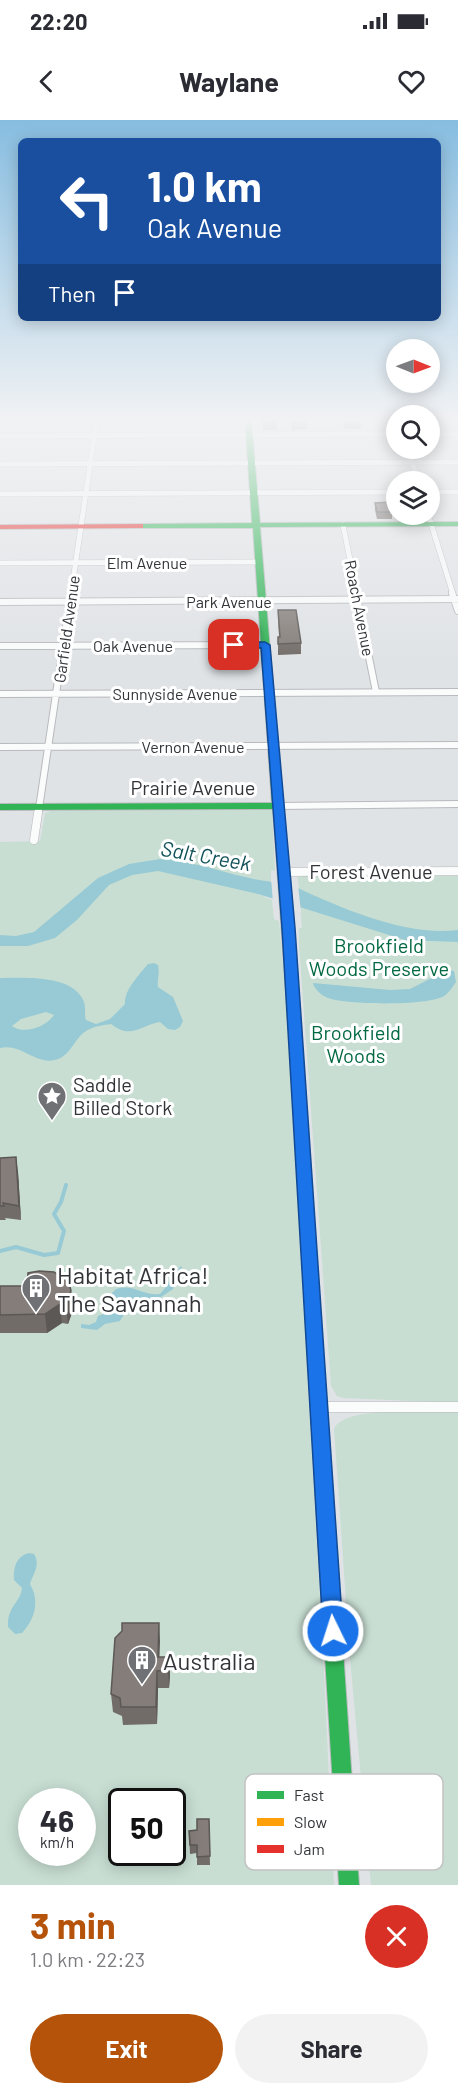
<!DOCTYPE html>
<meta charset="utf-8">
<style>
:root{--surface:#fff;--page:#f2f2f3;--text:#2b2b33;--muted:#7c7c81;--accent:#b45309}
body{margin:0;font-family:Barlow,sans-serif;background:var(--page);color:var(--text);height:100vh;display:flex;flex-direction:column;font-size:22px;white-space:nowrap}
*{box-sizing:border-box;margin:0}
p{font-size:20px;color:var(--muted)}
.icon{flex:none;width:33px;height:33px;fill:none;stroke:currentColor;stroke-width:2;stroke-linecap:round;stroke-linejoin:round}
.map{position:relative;height:1765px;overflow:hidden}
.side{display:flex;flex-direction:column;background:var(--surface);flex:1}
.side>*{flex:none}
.guide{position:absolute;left:18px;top:18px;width:423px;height:183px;border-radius:9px;box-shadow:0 3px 15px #0003;background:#1a4fa0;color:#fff;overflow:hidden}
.needle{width:39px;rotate:91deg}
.buttons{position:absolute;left:386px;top:219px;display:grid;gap:12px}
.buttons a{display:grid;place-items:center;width:54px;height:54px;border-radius:50%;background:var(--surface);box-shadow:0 3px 15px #0003;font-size:30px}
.speed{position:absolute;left:18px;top:1668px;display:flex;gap:12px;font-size:30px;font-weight:700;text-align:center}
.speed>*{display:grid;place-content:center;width:78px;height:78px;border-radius:50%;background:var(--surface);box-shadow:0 3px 15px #0003;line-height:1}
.speed small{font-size:15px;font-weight:400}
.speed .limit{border:3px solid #111;border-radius:9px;background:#fff;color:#111}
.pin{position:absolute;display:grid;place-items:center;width:51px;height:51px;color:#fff;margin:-26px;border-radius:12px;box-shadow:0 3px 9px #0006}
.me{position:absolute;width:66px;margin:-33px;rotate:356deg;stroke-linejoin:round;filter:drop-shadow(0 0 4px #0008)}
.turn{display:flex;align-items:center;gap:21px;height:126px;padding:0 30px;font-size:27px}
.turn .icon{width:78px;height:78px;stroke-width:2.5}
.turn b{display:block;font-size:42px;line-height:51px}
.then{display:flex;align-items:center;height:57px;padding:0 30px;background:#0003;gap:12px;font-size:22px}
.round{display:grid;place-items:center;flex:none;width:63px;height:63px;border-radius:32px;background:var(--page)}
.overview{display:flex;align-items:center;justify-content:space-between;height:102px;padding:0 30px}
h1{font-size:36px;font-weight:700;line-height:45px;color:var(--accent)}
.action{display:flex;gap:12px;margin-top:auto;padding:12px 30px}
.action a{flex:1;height:69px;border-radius:36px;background:var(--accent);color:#fff;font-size:24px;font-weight:700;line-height:69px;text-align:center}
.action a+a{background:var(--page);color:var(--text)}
.status{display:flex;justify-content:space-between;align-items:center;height:42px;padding:0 30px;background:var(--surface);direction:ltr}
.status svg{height:16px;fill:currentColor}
header{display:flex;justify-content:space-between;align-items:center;height:78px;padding:0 30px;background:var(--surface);font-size:27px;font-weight:700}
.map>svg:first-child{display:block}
.green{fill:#c8ded3;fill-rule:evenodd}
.water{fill:#97cad4;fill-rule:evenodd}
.pier{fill:#e0e3e6}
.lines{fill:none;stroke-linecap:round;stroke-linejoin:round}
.stream{stroke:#97cad4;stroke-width:4}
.street-far3-casing{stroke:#b8babd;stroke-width:6}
.street-far2-casing{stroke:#b8babd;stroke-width:8}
.street-far1-casing{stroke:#b8babd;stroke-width:9}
.street-casing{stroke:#b8babd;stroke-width:11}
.fast-casing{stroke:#b8babd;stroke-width:2}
.slow-casing{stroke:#b8babd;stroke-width:2}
.jam-casing{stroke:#b8babd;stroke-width:2}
.street-far3{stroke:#fafbfb;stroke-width:5}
.street-far2{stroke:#fafbfb;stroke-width:6}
.street-far1{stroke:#fafbfb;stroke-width:8}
.street{stroke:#fafbfb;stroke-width:10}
.fast{fill:#30b455;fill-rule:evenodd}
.slow{fill:#ff9f0a;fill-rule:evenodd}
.jam{fill:#e5322d;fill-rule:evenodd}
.wall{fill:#726c68}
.shaded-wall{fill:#5c5855}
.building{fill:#847d79;stroke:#5c5855;stroke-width:1.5}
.route{fill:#1a73e8;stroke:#114b97;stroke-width:1.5}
.labels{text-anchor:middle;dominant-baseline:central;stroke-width:6;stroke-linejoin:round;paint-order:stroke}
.far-street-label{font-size:16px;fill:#323438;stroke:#fff}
.street-label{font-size:20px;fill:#323438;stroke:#fff}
.park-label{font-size:20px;fill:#006842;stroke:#fff}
.poi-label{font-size:20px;fill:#323438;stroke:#fff;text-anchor:start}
.water-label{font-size:21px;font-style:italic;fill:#11515a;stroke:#fff}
.near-poi-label{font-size:24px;fill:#323438;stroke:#fff;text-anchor:start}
.key{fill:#fff;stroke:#c2c2c3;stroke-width:1.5}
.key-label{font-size:16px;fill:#323438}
</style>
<div class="status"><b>22:20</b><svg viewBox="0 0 49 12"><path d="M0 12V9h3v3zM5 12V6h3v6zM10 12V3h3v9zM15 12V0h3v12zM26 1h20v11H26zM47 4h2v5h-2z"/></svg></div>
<header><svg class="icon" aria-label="back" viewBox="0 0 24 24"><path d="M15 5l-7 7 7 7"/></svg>Waylane<svg class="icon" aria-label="heart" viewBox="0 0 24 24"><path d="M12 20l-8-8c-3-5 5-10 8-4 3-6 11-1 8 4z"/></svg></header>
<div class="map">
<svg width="458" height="1765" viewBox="0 0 458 1765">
<rect width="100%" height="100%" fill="#e0e3e6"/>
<path class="green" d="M 272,690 L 275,751 L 271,750 L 271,761 L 258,774 L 272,780 L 274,799 L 279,801 L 286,880 L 323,1531 L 334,1765 L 0,1765 L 0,722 L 40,721 L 45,693 L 51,691 ZM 32,1682 L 82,1682 L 82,1732 L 32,1732 ZM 122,1682 L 172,1682 L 172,1732 L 122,1732 Z
M 301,756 L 458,756 L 458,1283 L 343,1278 L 337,1276 L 331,1266 L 299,825 L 299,808 L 302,808 L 298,759 L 296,758 Z
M 458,1292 L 458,1765 L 371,1765 L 350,1539 L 334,1309 C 343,1285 434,1292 458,1292 Z"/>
<path class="water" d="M 160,739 C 195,741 226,754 259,760 C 272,762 287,763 300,769 C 343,789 409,817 458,810 L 458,822 L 405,820 L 258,774 L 158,751 L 132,755 L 109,765 L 77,800 L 55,818 L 28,826 L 0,826 L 0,815 L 16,816 L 34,812 L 98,758 L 129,744 Z
M 154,843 L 158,845 C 160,853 157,859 158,867 L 173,877 L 183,901 L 180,907 L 175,910 L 168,909 L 160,902 C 141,905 132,920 111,904 C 104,905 95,906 88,910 C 75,916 72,934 58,939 C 36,947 23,923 0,928 L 0,858 C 23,858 74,854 84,882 C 86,887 84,894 86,900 L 96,904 L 110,899 L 125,884 C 124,870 139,855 148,844 ZM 46,892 L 54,895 C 46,907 24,915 12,906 L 21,899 Z
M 447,850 L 454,851 L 456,862 C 453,866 449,873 444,876 C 429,886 346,885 328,878 C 322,876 314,869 313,863 L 390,870 L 410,869 Z
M 181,1146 L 182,1147 L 177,1154 L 173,1169 L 158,1179 L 156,1184 L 130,1184 L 120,1201 L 105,1204 L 97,1210 L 81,1208 L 81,1204 L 89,1205 L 96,1202 L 98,1196 L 111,1191 L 112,1189 L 108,1184 L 107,1178 L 116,1169 C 133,1163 143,1176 160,1174 C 169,1165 172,1155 181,1146 Z
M 29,1433 L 34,1434 C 41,1445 33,1454 30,1464 C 40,1481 35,1499 22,1513 L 15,1514 L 8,1507 C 7,1486 21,1482 22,1468 L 14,1460 C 13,1448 16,1436 29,1433 Z"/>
<path class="pier" d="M 271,758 L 298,765 L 301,792 L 273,783 Z"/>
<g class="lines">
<path class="stream" d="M 0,1131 L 16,1127 L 44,1135 L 58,1133 L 64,1111 L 54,1094 L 61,1082 L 66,1065"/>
<g class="street-far3-casing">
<path id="street-far3" d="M 429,314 L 458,314
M 0,316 L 396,314
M 408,328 L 418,362
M 0,344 L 458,342
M 429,372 L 458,372
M 0,374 L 396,372
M 428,394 L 453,474
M 343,405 L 357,474
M 0,443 L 259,442
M 71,474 L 97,298"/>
</g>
<g class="street-far2-casing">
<path id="street-far2" d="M 356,473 L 376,572
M 452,473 L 458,491
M 0,482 L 458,479
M 0,526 L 265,525
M 0,574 L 458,572
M 0,627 L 458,625
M 278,686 L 458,684
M 38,695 L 71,473"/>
</g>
<g class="street-far1-casing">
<path id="street-far1" d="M 34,720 L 38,693
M 284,752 L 458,751"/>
</g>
<g class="street-casing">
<path id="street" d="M 319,1287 L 458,1287"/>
</g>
<g class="fast-casing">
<path id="fast" d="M 245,298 L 251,298 L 260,403 L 458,402 L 458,406 L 260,407 L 301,913 L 295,917 L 289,913 L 273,689 L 0,690 L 0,684 L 272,683 L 253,408 L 140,408 L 136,406 L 140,404 L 252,403 Z
M 330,1463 L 336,1465 L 339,1471 L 359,1765 L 339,1765 L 321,1471 L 324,1465 Z"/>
</g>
<g class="slow-casing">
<path id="slow" d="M 295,909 L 301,913 L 319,1189 L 317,1193 L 312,1195 L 307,1193 L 305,1189 L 289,913 Z"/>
</g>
<g class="jam-casing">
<path id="jam" d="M 143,404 L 143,408 L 140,408 L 0,409 L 0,405 Z
M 312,1183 L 317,1185 L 319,1189 L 339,1471 L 336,1477 L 330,1479 L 324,1477 L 321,1471 L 305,1189 L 307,1185 Z"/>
</g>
<use href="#street-far3" class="street-far3"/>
<use href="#street-far2" class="street-far2"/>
<use href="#street-far1" class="street-far1"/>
<use href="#street" class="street"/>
<use href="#fast" class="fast"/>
<use href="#slow" class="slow"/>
<use href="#jam" class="jam"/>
</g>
<path class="wall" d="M 262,298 L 277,298 L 277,310 L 263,310 Z
M 290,298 L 307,298 L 307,309 L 292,310 Z
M 342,298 L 361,299 L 361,309 L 344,309 Z
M 375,383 L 392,392 L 392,399 L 377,399 L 375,390 Z
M 278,490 L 301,523 L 301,534 L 278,535 L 278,517 L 279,517 Z
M 0,1038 L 18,1052 L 21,1100 L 5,1098 L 6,1100 L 0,1100 Z
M 54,1152 L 73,1190 L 68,1204 L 62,1203 L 47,1213 L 0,1213 L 0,1166 L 27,1166 Z
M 159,1503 L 159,1537 L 169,1537 L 170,1555 L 169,1568 L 158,1568 L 157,1604 L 123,1605 L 122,1596 L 113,1592 L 111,1574 Z
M 209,1699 L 210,1745 L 197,1745 L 197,1733 L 190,1734 L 189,1711 L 197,1710 Z"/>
<path class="shaded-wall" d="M 16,1037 L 18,1052 L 21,1100 L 19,1086 Z
M 71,1171 L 73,1190 L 68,1204 L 66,1185 Z
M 60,1184 L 62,1203 L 47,1213 L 45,1194 Z
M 159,1503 L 160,1521 L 159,1550 L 158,1537 Z
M 169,1537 L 170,1555 L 169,1568 L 168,1550 Z
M 157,1551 L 158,1568 L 157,1604 L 156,1587 Z"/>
<path class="building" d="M 263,298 L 277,298 L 278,301 L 263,301 Z
M 292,298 L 307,298 L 307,300 L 292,300 Z
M 390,382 L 392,392 L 377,392 L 375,383 Z
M 278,490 L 296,490 L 301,523 L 278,524 L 278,517 L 280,517 Z
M 16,1037 L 19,1086 L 3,1083 L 4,1086 L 0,1086 L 0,1038 Z
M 39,1151 L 54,1152 L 64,1159 L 68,1157 L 71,1171 L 66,1185 L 60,1184 L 45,1194 L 0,1195 L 0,1166 L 27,1166 L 28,1153 Z
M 122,1503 L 159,1503 L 158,1537 L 169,1537 L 168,1550 L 157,1551 L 156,1587 L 121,1587 L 120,1578 L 111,1574 L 115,1518 L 122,1511 Z
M 197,1699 L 209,1699 L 210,1736 L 197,1737 L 197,1725 L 190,1725 L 189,1711 L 197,1710 Z"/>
<linearGradient id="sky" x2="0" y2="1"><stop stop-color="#87bde0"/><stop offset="0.55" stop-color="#f1f2f4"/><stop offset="1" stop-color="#f1f2f4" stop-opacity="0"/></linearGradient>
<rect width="458" height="545" fill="url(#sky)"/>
<path class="route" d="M 234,522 L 265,522 L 270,525 L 295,808 L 343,1511 L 340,1518 L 333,1521 L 326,1518 L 323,1511 L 282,808 L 261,528 L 231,527 L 230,525 Z"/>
<defs>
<g id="sight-pin" transform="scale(1.5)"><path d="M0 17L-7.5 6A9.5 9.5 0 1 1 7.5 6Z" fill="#6f7175" stroke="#fff"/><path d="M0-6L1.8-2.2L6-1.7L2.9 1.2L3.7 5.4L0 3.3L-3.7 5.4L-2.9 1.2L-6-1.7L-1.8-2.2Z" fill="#fff"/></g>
<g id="building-pin" transform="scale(1.5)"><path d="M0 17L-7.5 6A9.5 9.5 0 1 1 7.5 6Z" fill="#6f7175" stroke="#fff"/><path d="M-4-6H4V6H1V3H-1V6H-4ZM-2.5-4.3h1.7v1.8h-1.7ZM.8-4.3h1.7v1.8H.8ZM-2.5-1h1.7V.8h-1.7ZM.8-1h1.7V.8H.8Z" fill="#fff"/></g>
</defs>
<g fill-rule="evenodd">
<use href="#sight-pin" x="52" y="976"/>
<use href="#building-pin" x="36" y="1168"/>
<use href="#building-pin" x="142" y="1540"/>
</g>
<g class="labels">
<g class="far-street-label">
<text x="147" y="442">Elm Avenue</text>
<text x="229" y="481">Park Avenue</text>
<text transform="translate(360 488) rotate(79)">Roach Avenue</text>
<text transform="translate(66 509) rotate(-82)">Garfield Avenue</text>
<text x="133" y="525">Oak Avenue</text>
<text x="175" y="573">Sunnyside Avenue</text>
<text x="193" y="626">Vernon Avenue</text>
</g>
<g class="street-label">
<text x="193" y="667">Prairie Avenue</text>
<text x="371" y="751">Forest Avenue</text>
</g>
<g class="park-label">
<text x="379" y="825">Brookfield<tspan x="379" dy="23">Woods Preserve</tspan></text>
<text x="356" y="912">Brookfield<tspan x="356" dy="23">Woods</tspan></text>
</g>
<g class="poi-label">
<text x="73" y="964">Saddle<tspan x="73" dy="23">Billed Stork</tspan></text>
</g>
<g class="water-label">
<text transform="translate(206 735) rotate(10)">Salt Creek</text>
</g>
<g class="near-poi-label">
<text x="57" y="1154">Habitat Africa!<tspan x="57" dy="28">The Savannah</tspan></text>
<text x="163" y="1540">Australia</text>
</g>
</g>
<rect x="245" y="1654" width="198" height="96" rx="9" class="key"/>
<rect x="257" y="1671" width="27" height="8" fill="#30b455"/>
<rect x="257" y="1698" width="27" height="8" fill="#ff9f0a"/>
<rect x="257" y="1725" width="27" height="8" fill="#e5322d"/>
<g class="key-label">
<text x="294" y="1681">Fast</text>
<text x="294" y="1708">Slow</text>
<text x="294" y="1735">Jam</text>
</g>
</svg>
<div class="buttons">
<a><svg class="needle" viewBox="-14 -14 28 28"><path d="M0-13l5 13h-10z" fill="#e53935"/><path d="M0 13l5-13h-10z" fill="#7c7c81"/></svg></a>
<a><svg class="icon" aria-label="search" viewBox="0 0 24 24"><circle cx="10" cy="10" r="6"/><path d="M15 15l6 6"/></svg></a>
<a><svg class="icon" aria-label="layers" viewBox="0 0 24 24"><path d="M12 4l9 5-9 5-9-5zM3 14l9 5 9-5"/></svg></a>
</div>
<div class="speed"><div>46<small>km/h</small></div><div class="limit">50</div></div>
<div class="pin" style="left:234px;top:525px;background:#d93025"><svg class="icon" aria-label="arrive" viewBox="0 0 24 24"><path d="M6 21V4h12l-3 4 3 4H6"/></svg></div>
<svg class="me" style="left:333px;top:1511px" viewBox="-20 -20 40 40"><circle r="17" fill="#1a73e8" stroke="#fff" stroke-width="3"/><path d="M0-11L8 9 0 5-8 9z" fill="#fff"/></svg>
<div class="guide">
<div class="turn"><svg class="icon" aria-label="left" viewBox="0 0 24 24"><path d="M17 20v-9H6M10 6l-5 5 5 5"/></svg><div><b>1.0 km</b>Oak Avenue</div></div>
<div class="then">Then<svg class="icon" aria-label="arrive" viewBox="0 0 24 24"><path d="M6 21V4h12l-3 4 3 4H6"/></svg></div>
</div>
</div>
<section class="side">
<div class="overview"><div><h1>3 min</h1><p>1.0 km · 22:23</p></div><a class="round" style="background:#d93025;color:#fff"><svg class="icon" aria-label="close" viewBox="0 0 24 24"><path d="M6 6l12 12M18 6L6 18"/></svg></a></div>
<div class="action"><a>Exit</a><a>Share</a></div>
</section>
